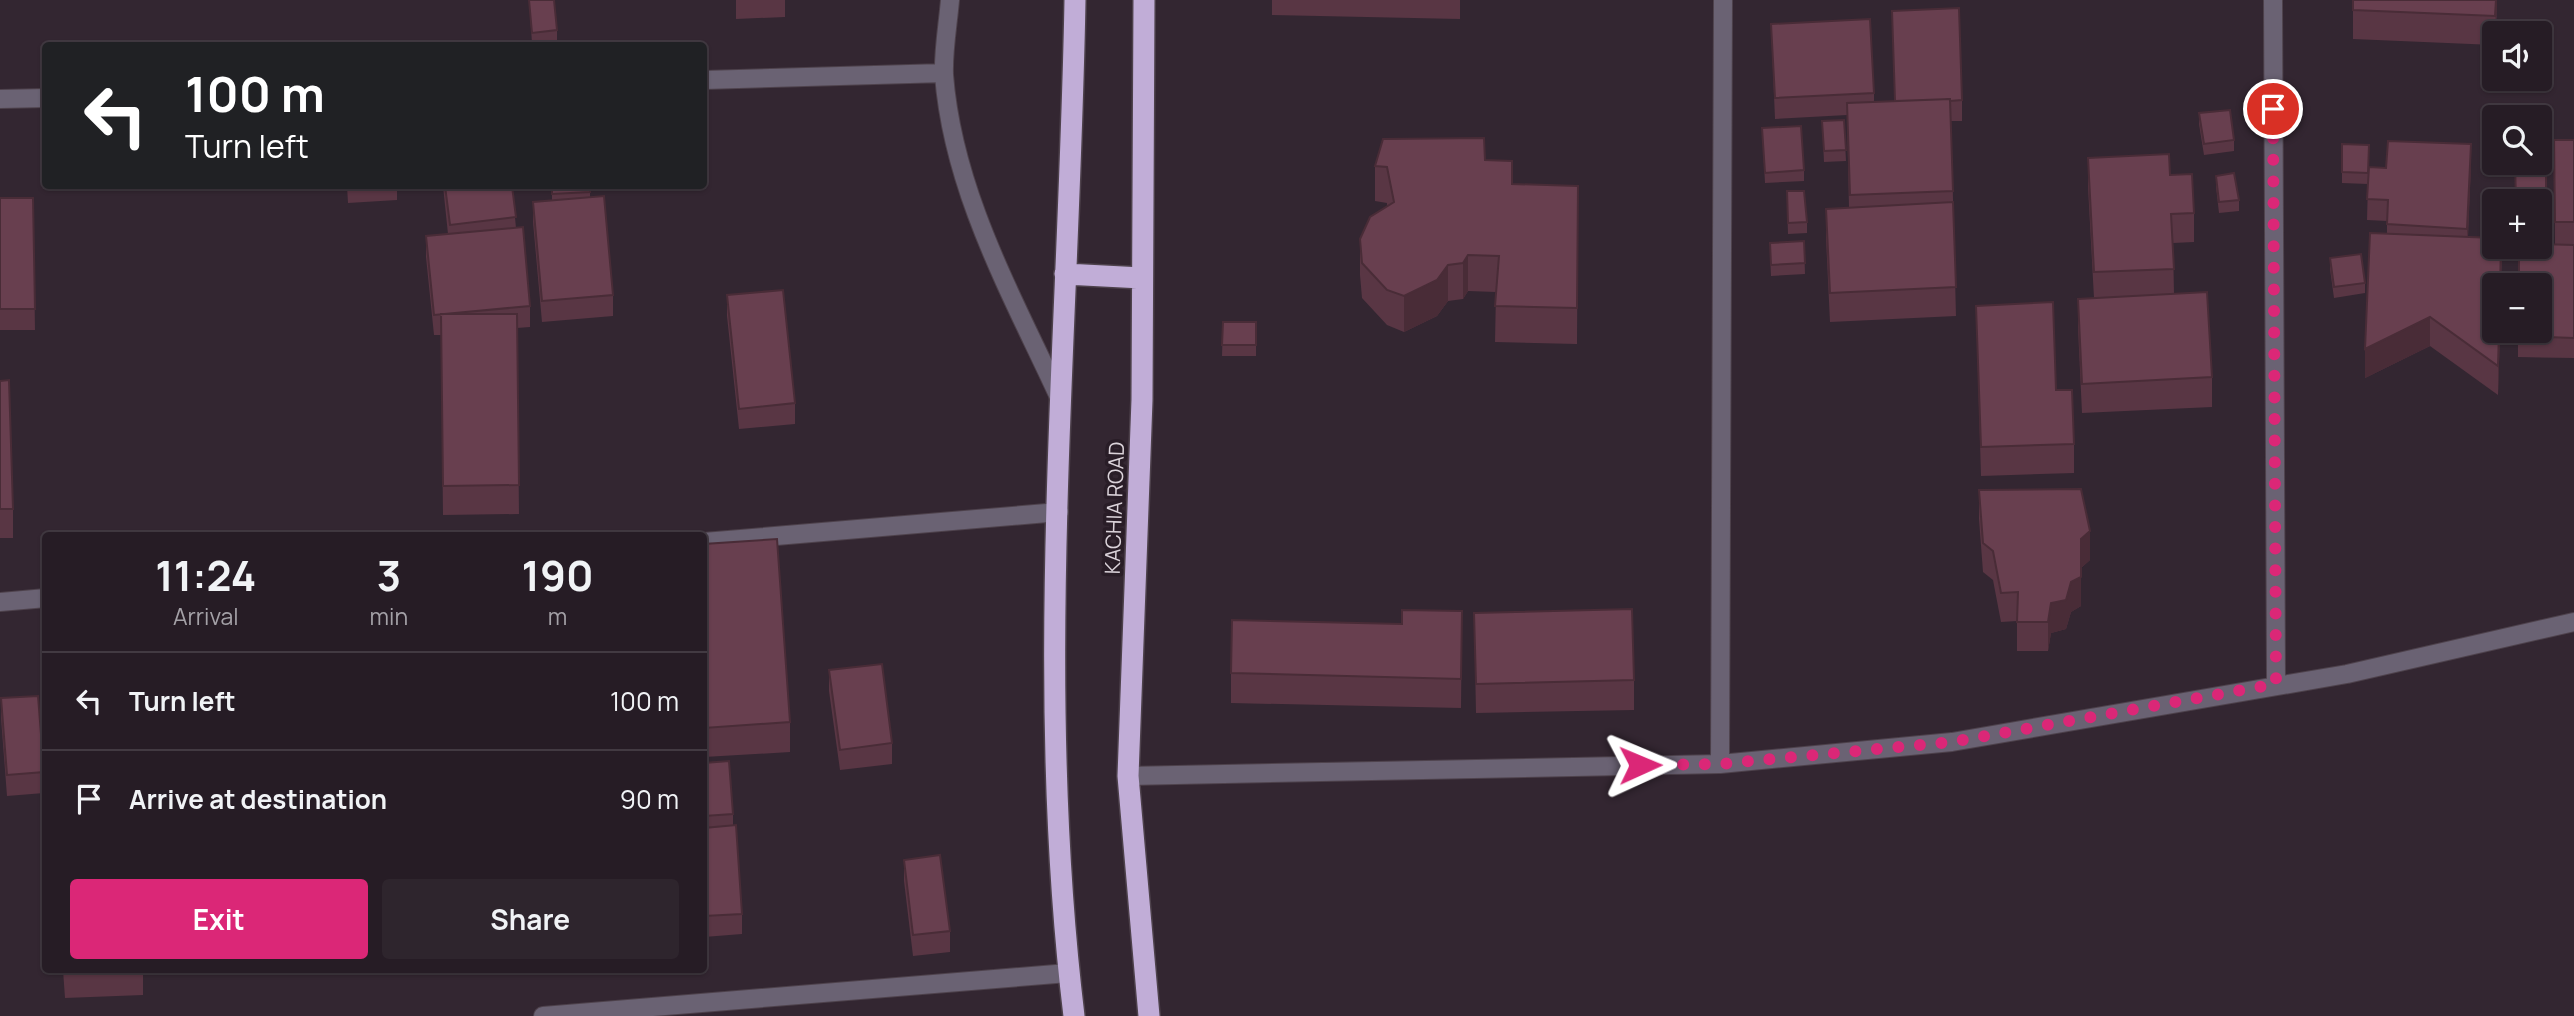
<!DOCTYPE html>
<meta charset="utf-8">
<style>
:root{--surface:#261c25;--page:#2e252d;--text:#f1f3f6;--muted:#a4a1a7;--line:#423a42;--accent:#db2777}
body{margin:0;font-family:Manrope,sans-serif;background:var(--page);color:var(--text);height:100vh;display:flex;flex-direction:column;font-size:26px;white-space:nowrap}
*{box-sizing:border-box;margin:0}
p{font-size:23px;color:var(--muted)}
.icon{flex:none;width:38px;height:38px;fill:none;stroke:currentColor;stroke-width:2;stroke-linecap:round;stroke-linejoin:round}
.map{position:relative;flex:1;overflow:hidden}
.panel{position:absolute;left:42px;top:532px;width:665px;height:441px;display:flex;flex-direction:column;background:var(--surface);border-radius:7px;box-shadow:0 2px 5px #0004,0 0 0 2px var(--line)}
.panel>*{flex:none}
.hud{position:absolute;left:42px;top:42px;width:665px;height:147px;border-radius:7px;box-shadow:0 2px 5px #0004,0 0 0 2px var(--line);background:#202124;color:#fff;overflow:hidden}
.fabs{position:absolute;left:2482px;top:21px;display:grid;gap:14px}
.fabs a{display:grid;place-items:center;width:70px;height:70px;border-radius:7px;background:var(--surface);box-shadow:0 2px 5px #0004,0 0 0 2px var(--line);font-size:35px}
.pin{position:absolute;display:grid;place-items:center;width:60px;height:60px;color:#fff;margin:-30px;border:4px solid #fff;border-radius:50%;box-shadow:0 2px 7px #0007}
.me{position:absolute;width:77px;margin:-38px;rotate:89deg;stroke-linejoin:round;filter:drop-shadow(0 0 5px #0008)}
.turn{display:flex;align-items:center;gap:24px;height:147px;padding:0 28px;font-size:32px}
.turn .icon{width:91px;height:91px;stroke-width:2.5}
.turn b{display:block;font-size:49px;line-height:60px}
.eta{display:flex;justify-content:space-evenly;align-items:center;height:119px;text-align:center}
.eta b{font-size:42px;font-weight:700;line-height:49px}
.primary-button{display:flex;gap:14px;margin-top:auto;padding:14px 28px}
.primary-button a{flex:1;height:80px;border-radius:7px;background:var(--accent);color:#fff;font-size:28px;font-weight:700;line-height:80px;text-align:center}
.primary-button a+a{background:var(--page);color:var(--text)}
ul{padding:0;list-style:none}
li{display:flex;align-items:center;gap:21px;height:98px;padding:0 28px;border-top:2px solid var(--line)}
li div{flex:1}
li b{display:block;font-size:26px}
li em{font-style:normal}
.map>svg:first-child{display:block}
.lines{fill:none;stroke-linecap:round;stroke-linejoin:round}
.minor-casing{stroke:#4e424c;stroke-width:20}
.highway-casing{stroke:#4e424c;stroke-width:24}
.minor{stroke:#6a6273;stroke-width:18}
.highway{stroke:#c1add7;stroke-width:21}
.wall{fill:#593644}
.shaded-wall{fill:#492c37}
.building{fill:#683f4f;stroke:#492c37;stroke-width:2}
.route{stroke:#db2777;stroke-width:12;stroke-dasharray:0 21.6}
.labels{text-anchor:middle;dominant-baseline:central;stroke-width:7;stroke-linejoin:round;paint-order:stroke}
.street-label{font-size:21px;fill:#dbd3da;stroke:#291d27}
</style>
<div class="map">
<svg width="2574" height="1016" viewBox="0 0 2574 1016">
<rect width="100%" height="100%" fill="#332631"/>
<g class="lines">
<g class="minor-casing">
<path id="minor" d="M 950,0 C 948,24 943,51 944,75 C 953,191 1011,293 1059,397
M 2273,0 L 2276,684
M 704,80 L 944,73
M 0,99 L 46,98
M 704,542 L 1059,512
M 0,602 L 46,598
M 1720,764 L 1723,0
M 1128,776 L 1720,764 L 1952,742 L 2347,674 L 2574,622
M 543,1016 L 1068,973"/>
</g>
<g class="highway-casing">
<path id="highway" d="M 1144,0 L 1142,400 L 1128,776 L 1149,1016
M 1065,274 L 1142,278
M 1074,1016 C 1033,679 1069,338 1075,0"/>
</g>
<use href="#minor" class="minor"/>
<use href="#highway" class="highway"/>
</g>
<path class="wall" d="M 529,0 L 557,30 L 557,40 L 532,43 Z
M 736,0 L 785,0 L 785,17 L 736,19 Z
M 1272,0 L 1460,0 L 1460,19 L 1272,15 Z
M 2353,0 L 2497,0 L 2496,33 L 2494,33 L 2494,45 L 2353,39 Z
M 1892,11 L 1962,100 L 1962,121 L 1951,121 L 1956,316 L 1830,322 L 1826,238 L 1826,209 L 1849,208 L 1847,115 L 1775,119 L 1771,24 L 1874,93 L 1874,102 L 1895,101 Z
M 2199,113 L 2234,140 L 2234,151 L 2204,155 L 2199,124 Z
M 1844,120 L 1846,161 L 1824,162 L 1822,121 Z
M 1762,128 L 1804,170 L 1804,181 L 1765,183 Z
M 2554,140 L 2574,140 L 2574,358 L 2518,357 L 2518,331 L 2555,244 Z
M 2088,158 L 2170,175 L 2194,213 L 2194,242 L 2173,243 L 2174,294 L 2212,377 L 2212,407 L 2082,413 L 2078,328 L 2078,299 L 2094,298 L 2088,187 Z
M 1485,160 L 1512,184 L 1578,186 L 1577,344 L 1495,342 L 1496,292 L 1468,291 L 1463,299 L 1448,301 L 1437,316 L 1404,332 L 1387,325 L 1362,298 L 1360,275 L 1360,239 L 1387,206 L 1387,203 L 1375,201 L 1375,166 Z
M 2546,160 L 2546,227 L 2539,227 L 2539,201 Z
M 2471,165 L 2468,237 L 2502,247 L 2501,285 L 2494,285 L 2500,331 L 2498,395 L 2430,346 L 2365,378 L 2387,234 L 2387,221 L 2367,220 L 2368,184 L 2342,183 L 2342,172 L 2369,167 L 2386,168 Z
M 2216,176 L 2239,200 L 2239,211 L 2219,213 L 2216,187 Z
M 347,186 L 397,186 L 397,200 L 348,203 Z
M 443,186 L 512,186 L 516,228 L 530,306 L 530,327 L 517,328 L 519,514 L 443,515 L 441,335 L 434,335 L 426,257 L 426,236 L 448,234 Z
M 552,186 L 590,186 L 590,197 L 613,295 L 613,316 L 542,322 L 533,222 L 533,202 L 552,200 Z
M 0,198 L 33,198 L 35,330 L 0,330 Z
M 1787,202 L 1807,222 L 1807,233 L 1788,234 Z
M 1804,241 L 1805,274 L 1771,276 L 1770,254 Z
M 2330,258 L 2365,283 L 2365,293 L 2334,298 L 2330,269 Z
M 727,295 L 795,403 L 795,424 L 739,429 L 727,316 Z
M 1976,306 L 2056,390 L 2074,444 L 2074,473 L 1981,476 Z
M 1223,322 L 1256,322 L 1256,356 L 1222,356 Z
M 0,381 L 13,509 L 13,538 L 0,538 Z
M 1979,490 L 2090,560 L 2081,568 L 2081,606 L 2071,612 L 2066,629 L 2051,633 L 2048,651 L 2017,651 L 2017,621 L 2001,622 L 1993,580 L 1983,572 L 1979,519 Z
M 704,544 L 790,722 L 790,752 L 704,757 Z
M 1462,611 L 1461,708 L 1231,703 L 1231,673 L 1402,624 Z
M 1474,613 L 1634,680 L 1634,710 L 1476,713 Z
M 829,670 L 892,743 L 892,764 L 840,770 L 829,691 Z
M 1,698 L 44,772 L 44,793 L 7,796 L 1,718 Z
M 704,763 L 733,814 L 733,825 L 742,914 L 742,934 L 704,937 Z
M 904,860 L 950,931 L 950,952 L 913,956 L 904,881 Z
M 63,970 L 143,970 L 143,995 L 65,998 Z"/>
<path class="shaded-wall" d="M 2496,0 L 2497,0 L 2495,33 Z
M 2471,144 L 2471,165 L 2467,249 L 2467,229 Z
M 1468,255 L 1468,291 L 1463,299 L 1463,263 Z
M 1448,265 L 1448,301 L 1437,316 L 1404,332 L 1404,296 Z
M 2430,317 L 2430,346 L 2365,378 L 2365,349 Z
M 2499,331 L 2500,331 L 2498,395 L 2498,366 Z
M 2090,531 L 2090,560 L 2081,568 L 2081,539 Z
M 2081,577 L 2081,606 L 2071,612 L 2066,629 L 2051,633 L 2048,651 L 2048,622 L 2051,603 L 2071,582 Z"/>
<path class="building" d="M 529,0 L 554,0 L 557,30 L 532,33 Z
M 2353,0 L 2496,0 L 2495,16 L 2353,10 Z
M 1959,8 L 1962,100 L 1950,101 L 1950,99 L 1895,101 L 1892,11 Z
M 1870,19 L 1874,93 L 1775,98 L 1771,24 Z
M 1950,99 L 1953,191 L 1850,195 L 1847,103 Z
M 2230,110 L 2234,140 L 2204,144 L 2199,113 Z
M 1844,120 L 1846,150 L 1824,151 L 1822,121 Z
M 1801,126 L 1804,170 L 1765,173 L 1762,128 Z
M 1484,138 L 1485,160 L 1512,161 L 1512,184 L 1578,186 L 1577,308 L 1495,306 L 1499,256 L 1468,255 L 1463,263 L 1448,265 L 1437,280 L 1404,296 L 1387,290 L 1362,263 L 1360,239 L 1370,217 L 1394,202 L 1387,167 L 1375,166 L 1383,139 Z
M 2554,140 L 2574,140 L 2574,222 L 2555,222 Z
M 2388,141 L 2471,144 L 2467,229 L 2387,224 L 2388,200 L 2367,199 L 2369,167 L 2386,168 Z
M 2342,144 L 2369,145 L 2368,173 L 2342,172 Z
M 2169,154 L 2170,175 L 2192,174 L 2194,213 L 2171,214 L 2174,269 L 2094,272 L 2088,158 Z
M 2539,160 L 2546,160 L 2546,216 L 2539,216 L 2539,201 L 2516,201 L 2515,163 L 2539,163 Z
M 2234,173 L 2239,200 L 2219,202 L 2216,176 Z
M 445,186 L 512,186 L 516,217 L 450,225 Z
M 552,186 L 590,186 L 590,192 L 552,194 Z
M 1787,191 L 1804,191 L 1807,222 L 1788,223 Z
M 604,196 L 613,295 L 542,301 L 533,202 Z
M 0,198 L 33,198 L 35,309 L 0,309 Z
M 1953,202 L 1956,287 L 1830,293 L 1826,209 Z
M 523,227 L 530,306 L 434,315 L 426,236 Z
M 2370,233 L 2494,238 L 2494,247 L 2501,247 L 2500,285 L 2494,285 L 2494,331 L 2499,331 L 2498,366 L 2430,317 L 2365,349 Z
M 1804,241 L 1805,263 L 1771,265 L 1770,243 Z
M 2539,244 L 2574,245 L 2574,338 L 2518,336 L 2518,331 L 2539,331 L 2539,285 L 2519,285 L 2519,247 L 2539,247 Z
M 2361,254 L 2365,283 L 2334,287 L 2330,258 Z
M 783,290 L 795,403 L 739,409 L 727,295 Z
M 2207,292 L 2212,377 L 2082,384 L 2078,299 Z
M 2053,302 L 2056,390 L 2072,390 L 2074,444 L 1981,447 L 1976,306 Z
M 441,314 L 517,314 L 519,485 L 443,486 Z
M 1223,322 L 1256,322 L 1256,345 L 1222,345 Z
M 9,380 L 13,509 L 0,509 L 0,381 Z
M 2081,489 L 2090,531 L 2081,539 L 2081,577 L 2071,582 L 2066,600 L 2051,603 L 2048,622 L 2017,622 L 2018,592 L 2001,593 L 1993,551 L 1983,543 L 1979,490 Z
M 777,539 L 790,722 L 704,728 L 704,544 Z
M 1632,609 L 1634,680 L 1476,684 L 1474,613 Z
M 1402,610 L 1462,611 L 1461,679 L 1231,673 L 1232,620 L 1402,624 Z
M 882,664 L 892,743 L 840,750 L 829,670 Z
M 38,696 L 44,772 L 7,775 L 1,698 Z
M 729,761 L 733,814 L 704,816 L 704,763 Z
M 736,825 L 742,914 L 704,916 L 704,828 Z
M 940,855 L 950,931 L 913,935 L 904,860 Z"/>
<g class="lines">
<path class="route" d="M 1640,765 L 1720,764 L 1952,742 L 2276,684 L 2273,109"/>
</g>
<g class="labels">
<g class="street-label">
<text transform="translate(1114 508) rotate(-88)">KACHIA ROAD</text>
</g>
</g>
</svg>
<div class="fabs">
<a><svg class="icon" aria-label="sound" viewBox="0 0 24 24"><path d="M4 9h4l5-4v14l-5-4H4zM17 9q2 3 0 6"/></svg></a>
<a><svg class="icon" aria-label="search" viewBox="0 0 24 24"><circle cx="10" cy="10" r="6"/><path d="M15 15l6 6"/></svg></a>
<a>+</a>
<a>−</a>
</div>
<div class="pin" style="left:2273px;top:109px;background:#d93025"><svg class="icon" aria-label="arrive" viewBox="0 0 24 24"><path d="M6 21V4h12l-3 4 3 4H6"/></svg></div>
<svg class="me" style="left:1640px;top:765px" viewBox="-20 -20 40 40"><path d="M0-17L14 15 0 8-14 15z" fill="#db2777" stroke="#fff" stroke-width="4"/></svg>
<div class="hud">
<div class="turn"><svg class="icon" aria-label="left" viewBox="0 0 24 24"><path d="M17 20v-9H6M10 6l-5 5 5 5"/></svg><div><b>100 m</b>Turn left</div></div>
</div>
<section class="panel">
<div class="eta">
<div><b>11:24</b><p>Arrival</p></div>
<div><b>3</b><p>min</p></div>
<div><b>190</b><p>m</p></div>
</div>
<ul>
<li><svg class="icon" aria-label="left" viewBox="0 0 24 24"><path d="M17 20v-9H6M10 6l-5 5 5 5"/></svg><div><b>Turn left</b></div><em>100 m</em></li>
<li><svg class="icon" aria-label="arrive" viewBox="0 0 24 24"><path d="M6 21V4h12l-3 4 3 4H6"/></svg><div><b>Arrive at destination</b></div><em>90 m</em></li>
</ul>
<div class="primary-button"><a>Exit</a><a>Share</a></div>
</section>
</div>
